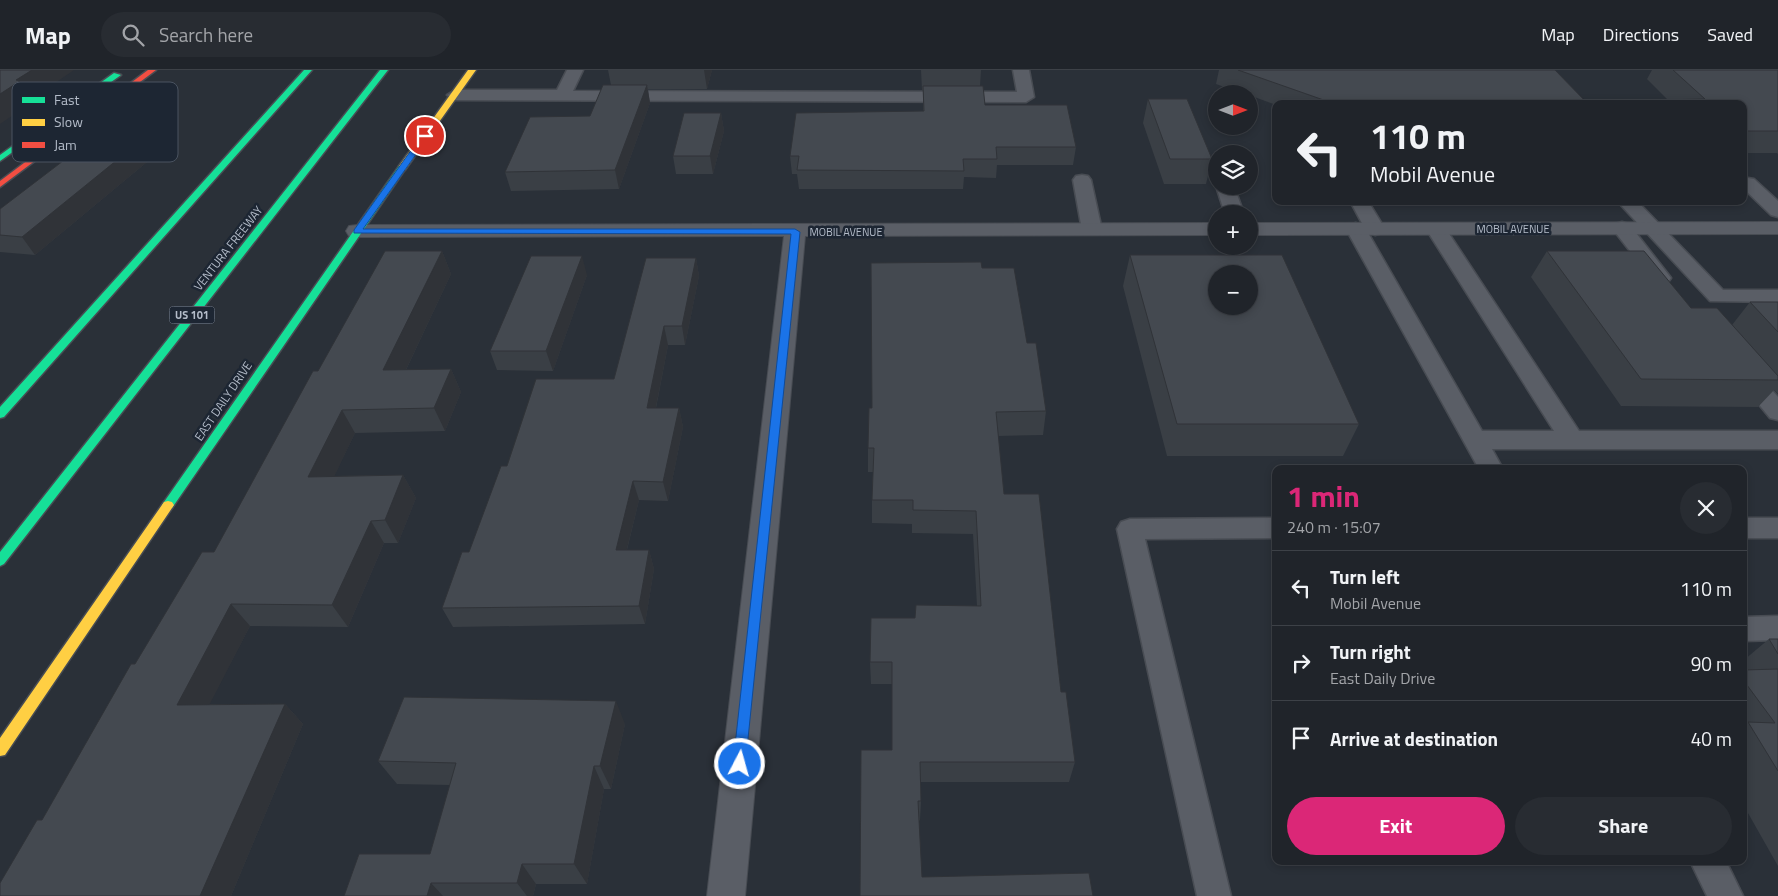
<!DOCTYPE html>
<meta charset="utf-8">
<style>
:root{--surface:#20242a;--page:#282c32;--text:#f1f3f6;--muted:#a2a4a8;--line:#3d4147;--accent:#db2777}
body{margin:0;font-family:"Titillium Web",sans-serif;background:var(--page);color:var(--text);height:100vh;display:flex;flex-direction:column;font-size:19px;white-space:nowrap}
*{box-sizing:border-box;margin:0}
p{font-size:16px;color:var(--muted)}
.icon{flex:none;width:28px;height:28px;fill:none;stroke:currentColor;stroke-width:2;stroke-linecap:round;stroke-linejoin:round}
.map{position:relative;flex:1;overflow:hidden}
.panel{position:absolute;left:1272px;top:395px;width:475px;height:400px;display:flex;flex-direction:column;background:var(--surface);border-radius:10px;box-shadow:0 2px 8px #0003,0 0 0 1px var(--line)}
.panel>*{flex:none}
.top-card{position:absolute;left:1272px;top:30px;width:475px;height:105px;border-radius:10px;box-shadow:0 2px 8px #0003,0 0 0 1px var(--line);background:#20242a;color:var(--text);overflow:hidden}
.needle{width:32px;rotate:90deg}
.tools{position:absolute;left:1208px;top:15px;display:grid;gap:10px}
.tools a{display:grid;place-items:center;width:50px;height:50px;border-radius:50%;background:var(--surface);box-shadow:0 2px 8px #0003,0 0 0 1px var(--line);font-size:25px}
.pin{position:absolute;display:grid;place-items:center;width:42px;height:42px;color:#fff;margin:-21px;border:2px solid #fff;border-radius:50%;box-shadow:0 1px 5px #0007}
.me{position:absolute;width:55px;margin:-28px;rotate:6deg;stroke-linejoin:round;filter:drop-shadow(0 0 4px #0008)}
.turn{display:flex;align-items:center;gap:18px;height:105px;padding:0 15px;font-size:22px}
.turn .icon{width:65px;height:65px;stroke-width:2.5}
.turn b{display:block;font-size:35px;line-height:42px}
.round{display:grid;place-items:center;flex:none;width:52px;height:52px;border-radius:26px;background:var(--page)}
.head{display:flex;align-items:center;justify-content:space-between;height:85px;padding:0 15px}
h1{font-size:30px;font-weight:700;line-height:38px;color:var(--accent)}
.primary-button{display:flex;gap:10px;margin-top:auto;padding:10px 15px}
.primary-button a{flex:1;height:58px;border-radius:30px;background:var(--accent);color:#fff;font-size:20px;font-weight:700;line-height:58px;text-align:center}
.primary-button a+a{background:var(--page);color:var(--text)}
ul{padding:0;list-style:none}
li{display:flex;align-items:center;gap:15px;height:75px;padding:0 15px;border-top:1px solid var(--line)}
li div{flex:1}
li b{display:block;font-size:19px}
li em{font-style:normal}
header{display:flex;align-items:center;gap:30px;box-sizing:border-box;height:70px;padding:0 25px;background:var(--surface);border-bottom:1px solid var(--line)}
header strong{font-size:24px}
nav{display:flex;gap:28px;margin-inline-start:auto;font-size:18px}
.search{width:350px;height:45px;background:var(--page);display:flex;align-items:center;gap:12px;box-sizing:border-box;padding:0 18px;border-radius:28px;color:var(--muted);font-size:19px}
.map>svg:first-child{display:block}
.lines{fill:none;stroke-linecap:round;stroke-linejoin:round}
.lane-casing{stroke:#484c53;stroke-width:3}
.street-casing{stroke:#484c53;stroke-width:2}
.fast-casing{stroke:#484c53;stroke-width:3}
.slow-casing{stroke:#484c53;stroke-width:3}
.jam-casing{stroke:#484c53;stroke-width:3}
.lane{fill:#5a5e66;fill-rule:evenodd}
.street{fill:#5a5e66;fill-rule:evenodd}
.fast{fill:#16e098;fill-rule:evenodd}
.slow{fill:#ffcf43;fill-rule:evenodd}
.jam{fill:#f24e42;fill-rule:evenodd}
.wall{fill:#3a3f45}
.shaded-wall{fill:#303338}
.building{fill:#444950;stroke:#303338;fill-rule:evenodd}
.route{fill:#1a73e8;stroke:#114b97}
.labels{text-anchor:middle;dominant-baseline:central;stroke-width:5;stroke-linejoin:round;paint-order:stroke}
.far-street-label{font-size:11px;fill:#b4bcc9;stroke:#1d2633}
.shield{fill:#1d2633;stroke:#878f9c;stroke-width:1}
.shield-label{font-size:11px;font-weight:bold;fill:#b4bcc9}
.street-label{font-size:12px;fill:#b4bcc9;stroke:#1d2633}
.key{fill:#1d2633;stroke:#4a5360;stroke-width:1}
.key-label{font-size:14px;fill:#b4bcc9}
</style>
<header>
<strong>Map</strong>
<div class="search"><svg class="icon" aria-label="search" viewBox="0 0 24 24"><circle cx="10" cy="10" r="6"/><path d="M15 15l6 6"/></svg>Search here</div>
<nav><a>Map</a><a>Directions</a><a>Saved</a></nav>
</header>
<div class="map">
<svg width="1778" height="826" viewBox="0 0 1778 826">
<rect width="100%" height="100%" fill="#2a3038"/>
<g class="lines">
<g class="lane-casing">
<path id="lane" d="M 567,0 L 583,0 L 573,21 L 1017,22 L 1013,0 L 1029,0 L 1034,27 L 1026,32 L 455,30 L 447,25 L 455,20 L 557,20 Z
M 1082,105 L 1088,106 L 1091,110 L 1102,160 L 1099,164 L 1085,164 L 1082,160 L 1073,110 L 1076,106 Z
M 1748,108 L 1754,109 L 1778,131 L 1778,147 L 1771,145 L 1744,119 L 1744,109 Z
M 1216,116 L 1234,116 L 1244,144 L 1225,144 Z
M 1350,131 L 1368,131 L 1385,159 L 1382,163 L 1375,165 L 1367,161 L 1482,361 L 1554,361 L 1426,159 L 1429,155 L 1443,155 L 1446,159 L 1579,361 L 1778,361 L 1778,379 L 1492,379 L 1503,399 L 1479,399 L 1346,159 L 1349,155 L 1356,153 L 1364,157 Z
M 1617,131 L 1637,131 L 1723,220 L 1778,220 L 1778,232 L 1710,231 Z
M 1622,152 L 1629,154 L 1668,204 L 1671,208 L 1668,212 L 1661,214 L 1654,212 L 1612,158 L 1615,154 Z
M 1745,296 L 1753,299 L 1778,327 L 1778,350 L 1770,348 L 1734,304 L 1737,299 Z
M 1276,448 L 1276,468 L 1145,469 L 1231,826 L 1197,826 L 1117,459 L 1121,452 L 1130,449 Z
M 1744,448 L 1778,448 L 1778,468 L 1744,468 Z
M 1778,546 L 1778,570 L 1744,571 L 1744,547 Z
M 1690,791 L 1726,791 L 1743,826 L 1707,826 Z"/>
</g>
<g class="street-casing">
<path id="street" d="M 1778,152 L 1778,164 L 1249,165 L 1249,153 Z
M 1216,153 L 1216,165 L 805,166 L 745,826 L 707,826 L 784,166 L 357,167 L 349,166 L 346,161 L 349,156 L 357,155 Z"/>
</g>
<g class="fast-casing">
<path id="fast" d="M 304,0 L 312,0 L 4,347 L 0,348 L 0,337 Z
M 380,0 L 388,0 L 4,494 L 0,496 L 0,482 Z
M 114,3 L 121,5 L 0,91 L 0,85 Z
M 399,96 L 406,98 L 172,438 L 164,438 L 162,435 L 164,432 Z"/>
</g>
<g class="slow-casing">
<path id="slow" d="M 468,0 L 476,0 L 405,100 L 399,100 L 399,96 Z
M 168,431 L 172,432 L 174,435 L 172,438 L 5,685 L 0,686 L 0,668 L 164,432 Z"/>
</g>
<g class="jam-casing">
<path id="jam" d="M 148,0 L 156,0 L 0,117 L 0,111 Z"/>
</g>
<use href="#lane" class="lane"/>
<use href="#street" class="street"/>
<use href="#fast" class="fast"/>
<use href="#slow" class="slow"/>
<use href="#jam" class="jam"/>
</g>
<path class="wall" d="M 608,0 L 712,0 L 707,19 L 648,19 L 650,33 L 619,119 L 511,121 L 505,102 L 590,46 L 611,15 Z
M 921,0 L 981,0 L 980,16 L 985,35 L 1076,77 L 1073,95 L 997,95 L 996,108 L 964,107 L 963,119 L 799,119 L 797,104 L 792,104 L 790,86 L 923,41 L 923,20 L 922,20 Z
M 1219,0 L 1555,0 L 1588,34 L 1276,34 L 1276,35 L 1249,25 L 1249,24 L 1244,24 L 1216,14 Z
M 1652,0 L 1778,0 L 1778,84 L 1777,83 L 1744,83 L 1744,34 L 1659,34 L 1661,30 L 1668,30 L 1647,9 Z
M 1148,29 L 1212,89 L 1206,114 L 1164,114 L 1143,53 Z
M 721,43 L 724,61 L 713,104 L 676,104 L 673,86 Z
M 165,77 L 35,185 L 0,182 L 0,139 Z
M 442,181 L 451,204 L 406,300 L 451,299 L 461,322 L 445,361 L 355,363 L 334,406 L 403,405 L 416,428 L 398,473 L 384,473 L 348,557 L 250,556 L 209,634 L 285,634 L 303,654 L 231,826 L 0,826 L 42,750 L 135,594 L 214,482 Z
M 1547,181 L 1732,255 L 1750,232 L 1778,232 L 1778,324 L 1774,320 L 1758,337 L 1621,336 L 1531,207 Z
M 1130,185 L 1359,354 L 1343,386 L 1167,386 L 1123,216 Z
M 696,188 L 699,206 L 685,275 L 668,275 L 656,338 L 679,338 L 683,357 L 668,431 L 639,430 L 627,480 L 649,480 L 654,499 L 645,554 L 453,557 L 442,538 L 469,482 L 507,396 L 614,309 Z
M 982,198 L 1027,273 L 1046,341 L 1043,365 L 998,366 L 1004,424 L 1061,622 L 1075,692 L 1069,712 L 921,712 L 921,731 L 920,750 L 860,826 L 892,680 L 892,614 L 871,614 L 870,592 L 915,548 L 977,536 L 973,464 L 912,463 L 912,454 L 872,453 L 872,430 L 873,402 L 868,402 L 868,378 L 872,338 Z
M 587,205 L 553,301 L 497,300 L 490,281 Z
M 1769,569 L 1778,569 L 1778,796 L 1744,736 L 1744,590 Z
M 625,654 L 611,719 L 604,719 L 587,814 L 536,814 L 533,826 L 344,826 L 430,784 L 450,715 L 397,714 L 378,691 Z"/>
<path class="shaded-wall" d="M 32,0 L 74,0 L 32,29 L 34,31 L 0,54 L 0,24 L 16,10 Z
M 704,0 L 712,0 L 707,19 Z
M 647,15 L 650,33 L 619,119 L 615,100 Z
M 721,43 L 724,61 L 713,104 L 710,86 Z
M 154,60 L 165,77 L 35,185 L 22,167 Z
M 442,181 L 451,204 L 395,323 L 383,300 Z
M 582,186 L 587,205 L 553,301 L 546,281 Z
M 696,188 L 699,206 L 685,275 L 682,256 Z
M 664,256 L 668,275 L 652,357 L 647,338 Z
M 451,299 L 461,322 L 445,361 L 434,338 Z
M 679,338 L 683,357 L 668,431 L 663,412 Z
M 342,340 L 355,363 L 323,430 L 308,407 Z
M 403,405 L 416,428 L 398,473 L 385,450 Z
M 633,411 L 639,430 L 622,499 L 616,480 Z
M 371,451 L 384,473 L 348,557 L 332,535 Z
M 649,480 L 654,499 L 645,554 L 639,536 Z
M 231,534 L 250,556 L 199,655 L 177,635 Z
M 616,631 L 625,654 L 611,719 L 600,696 Z
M 285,634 L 303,654 L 231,826 L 200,826 Z
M 594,696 L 604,719 L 587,814 L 574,794 Z
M 522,794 L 536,814 L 533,826 L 527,826 L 517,813 Z
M 431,813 L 443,826 L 427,826 Z"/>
<path class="building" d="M 0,0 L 32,0 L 16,10 L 20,11 L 0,24 Z
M 1238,0 L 1555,0 L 1588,34 L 1335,34 Z
M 1673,0 L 1778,0 L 1778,61 L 1744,61 L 1744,34 L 1661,34 L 1661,30 L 1705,29 Z
M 603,15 L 647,15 L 615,100 L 505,102 L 530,47 L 590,46 Z
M 923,16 L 983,16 L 985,35 L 1067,35 L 1076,77 L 996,77 L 997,89 L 963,89 L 964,101 L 797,100 L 799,86 L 790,86 L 796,43 L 924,41 Z
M 1148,29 L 1187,29 L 1212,89 L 1170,89 Z
M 135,36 L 154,60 L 22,167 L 0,165 L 0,139 Z
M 684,43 L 721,43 L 710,86 L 673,86 Z
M 385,181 L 442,181 L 383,300 L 451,299 L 434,338 L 342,340 L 308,407 L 403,405 L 385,450 L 371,451 L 332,535 L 231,534 L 177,635 L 285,634 L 200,826 L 0,826 L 0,813 L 37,750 L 42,750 L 131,594 L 135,594 L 202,482 L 214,482 L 313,301 L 318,301 Z
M 1547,181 L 1644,181 L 1691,238 L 1717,238 L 1778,306 L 1778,310 L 1641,309 Z
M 1130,185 L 1282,185 L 1359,354 L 1177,354 ZM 1216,204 L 1249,204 L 1249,236 L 1216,236 Z
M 531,186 L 582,186 L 546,281 L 490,281 Z
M 646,188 L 696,188 L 682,256 L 664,256 L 647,338 L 679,338 L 663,412 L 633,411 L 616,480 L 649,480 L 639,536 L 442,538 L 462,482 L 469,482 L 501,396 L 507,396 L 536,309 L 614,309 Z
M 981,192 L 982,198 L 1014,198 L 1027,273 L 1036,273 L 1046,341 L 996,342 L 1004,424 L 1039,424 L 1061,622 L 1066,622 L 1075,692 L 920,692 L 921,731 L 918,731 L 922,807 L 1089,803 L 1093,826 L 860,826 L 861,680 L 892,680 L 892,592 L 870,592 L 871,548 L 915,548 L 916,535 L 981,536 L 976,441 L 913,440 L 913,430 L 872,430 L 874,378 L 868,378 L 869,338 L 872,338 L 871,193 Z
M 1750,232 L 1778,232 L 1778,262 Z
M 1769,569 L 1778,569 L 1778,584 Z
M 1778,599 L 1778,701 L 1748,652 L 1775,653 L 1744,611 L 1744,600 Z
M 404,627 L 616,631 L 600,696 L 594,696 L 574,794 L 522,794 L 517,813 L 431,813 L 427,826 L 344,826 L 359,784 L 430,784 L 456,693 L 378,691 Z"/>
<path class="route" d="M 422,65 L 429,66 L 363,159 L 795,159 L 800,162 L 745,698 L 740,700 L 735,698 L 733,694 L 791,164 L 354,163 L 354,160 Z"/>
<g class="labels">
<g class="far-street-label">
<text x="1513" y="159">MOBIL AVENUE</text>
<text x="846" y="162">MOBIL AVENUE</text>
</g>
<rect class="shield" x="169.5" y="236.5" width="45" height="17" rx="4"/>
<g class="shield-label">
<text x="192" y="245">US 101</text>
</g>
<g class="street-label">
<text transform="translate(228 178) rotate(-52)">VENTURA FREEWAY</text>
<text transform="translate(223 331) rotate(-56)">EAST DAILY DRIVE</text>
</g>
</g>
<rect x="12" y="12" width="166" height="80" rx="8" class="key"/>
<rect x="22" y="27" width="23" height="6" fill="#16e098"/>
<rect x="22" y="49" width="23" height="7" fill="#ffcf43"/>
<rect x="22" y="72" width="23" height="6" fill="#f24e42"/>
<g class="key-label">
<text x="54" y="35">Fast</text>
<text x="54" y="57">Slow</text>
<text x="54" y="80">Jam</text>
</g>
</svg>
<div class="tools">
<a><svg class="needle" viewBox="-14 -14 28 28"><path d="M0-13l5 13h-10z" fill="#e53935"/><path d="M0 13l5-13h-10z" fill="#a2a4a8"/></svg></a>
<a><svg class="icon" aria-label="layers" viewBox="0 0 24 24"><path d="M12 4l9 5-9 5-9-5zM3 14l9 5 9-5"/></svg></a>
<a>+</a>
<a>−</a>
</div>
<div class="pin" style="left:425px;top:66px;background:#d93025"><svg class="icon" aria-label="arrive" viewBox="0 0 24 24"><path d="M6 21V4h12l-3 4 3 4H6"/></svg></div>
<svg class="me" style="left:740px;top:694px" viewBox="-20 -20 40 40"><circle r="17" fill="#1a73e8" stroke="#fff" stroke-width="3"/><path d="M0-11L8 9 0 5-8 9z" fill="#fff"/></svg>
<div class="top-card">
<div class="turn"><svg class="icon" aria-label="left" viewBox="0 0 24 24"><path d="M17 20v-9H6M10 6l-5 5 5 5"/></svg><div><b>110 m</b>Mobil Avenue</div></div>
</div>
<section class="panel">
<div class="head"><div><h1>1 min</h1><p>240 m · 15:07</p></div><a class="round"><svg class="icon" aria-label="close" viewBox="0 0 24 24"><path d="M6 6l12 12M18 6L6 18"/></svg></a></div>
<ul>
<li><svg class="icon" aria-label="left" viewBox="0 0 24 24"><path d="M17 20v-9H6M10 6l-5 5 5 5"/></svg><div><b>Turn left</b><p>Mobil Avenue</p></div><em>110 m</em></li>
<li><svg class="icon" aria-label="right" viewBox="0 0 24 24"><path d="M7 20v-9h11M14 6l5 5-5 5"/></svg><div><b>Turn right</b><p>East Daily Drive</p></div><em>90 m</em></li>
<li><svg class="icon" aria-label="arrive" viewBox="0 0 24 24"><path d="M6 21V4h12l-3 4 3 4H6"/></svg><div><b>Arrive at destination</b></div><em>40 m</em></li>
</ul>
<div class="primary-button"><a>Exit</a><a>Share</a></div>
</section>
</div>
